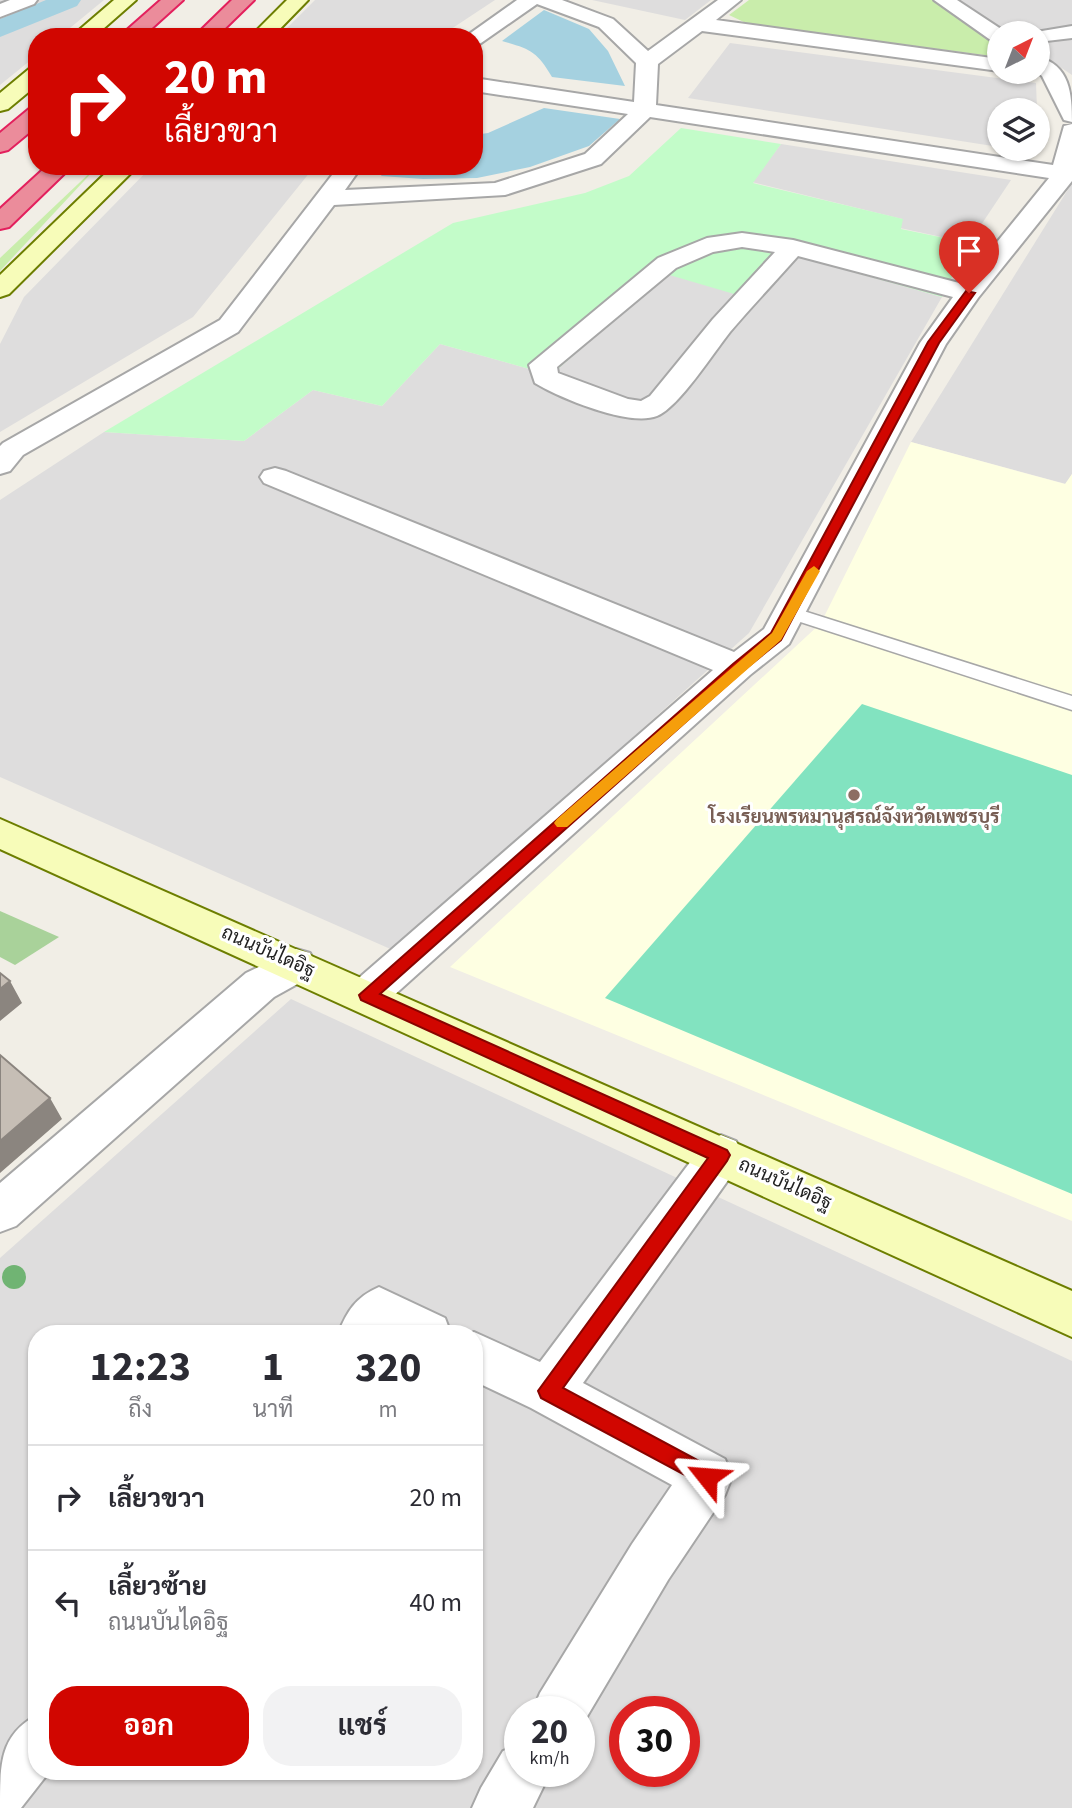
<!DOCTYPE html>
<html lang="th">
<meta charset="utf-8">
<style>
:root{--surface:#fff;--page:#f2f2f3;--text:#2b2b33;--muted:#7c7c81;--line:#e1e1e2;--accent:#d10600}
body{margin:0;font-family:"Source Sans 3",Sarabun,sans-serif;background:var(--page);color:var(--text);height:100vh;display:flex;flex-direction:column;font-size:26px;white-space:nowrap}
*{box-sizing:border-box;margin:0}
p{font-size:23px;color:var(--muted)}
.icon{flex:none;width:38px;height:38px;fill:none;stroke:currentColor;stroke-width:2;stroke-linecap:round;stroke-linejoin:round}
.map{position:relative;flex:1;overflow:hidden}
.sheet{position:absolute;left:28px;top:1325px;width:455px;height:455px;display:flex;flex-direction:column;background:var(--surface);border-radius:28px;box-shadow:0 2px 5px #0004}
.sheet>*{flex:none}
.hud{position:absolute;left:28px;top:28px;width:455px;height:147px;border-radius:28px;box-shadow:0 2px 5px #0004;background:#d10600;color:#fff;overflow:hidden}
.needle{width:46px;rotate:42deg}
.tools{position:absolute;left:987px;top:21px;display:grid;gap:14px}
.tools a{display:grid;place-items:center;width:63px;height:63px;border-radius:50%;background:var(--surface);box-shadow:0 2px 5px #0004;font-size:35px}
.speed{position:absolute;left:504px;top:1696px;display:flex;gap:14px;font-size:35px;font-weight:700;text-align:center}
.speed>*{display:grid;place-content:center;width:91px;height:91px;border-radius:50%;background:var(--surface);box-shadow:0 2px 5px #0004;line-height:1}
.speed small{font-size:18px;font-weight:400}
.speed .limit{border:10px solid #d22;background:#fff;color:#111}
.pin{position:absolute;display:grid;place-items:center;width:60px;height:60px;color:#fff;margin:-72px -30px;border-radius:50% 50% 50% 0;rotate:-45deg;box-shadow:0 0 7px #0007}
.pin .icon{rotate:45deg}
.me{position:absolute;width:77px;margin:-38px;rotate:298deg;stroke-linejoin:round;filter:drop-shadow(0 0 5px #0008)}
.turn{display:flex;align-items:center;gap:24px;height:147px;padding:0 21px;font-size:32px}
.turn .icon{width:91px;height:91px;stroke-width:2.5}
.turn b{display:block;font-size:49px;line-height:60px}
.eta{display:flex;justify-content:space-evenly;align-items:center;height:119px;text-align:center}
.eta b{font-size:42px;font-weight:700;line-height:49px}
.primary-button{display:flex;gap:14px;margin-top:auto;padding:14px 21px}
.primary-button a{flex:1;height:80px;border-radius:28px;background:var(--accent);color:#fff;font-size:28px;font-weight:700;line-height:80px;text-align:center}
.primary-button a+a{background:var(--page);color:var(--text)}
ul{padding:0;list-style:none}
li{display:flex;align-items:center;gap:21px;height:105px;padding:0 21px;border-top:2px solid var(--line)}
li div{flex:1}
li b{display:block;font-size:26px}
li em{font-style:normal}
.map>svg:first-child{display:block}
.residential{fill:#dedddd;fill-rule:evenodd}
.education{fill:#feffe2}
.grass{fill:#c9edab}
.forest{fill:#a9d29a}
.park{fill:#c3fcc9}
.pitch{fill:#82e3c0}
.water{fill:#a5d1e0}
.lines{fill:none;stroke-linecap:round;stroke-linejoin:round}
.canal{fill:#a5d1e0;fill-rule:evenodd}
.lane-casing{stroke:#a7a7a7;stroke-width:3}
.street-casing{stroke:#a7a7a7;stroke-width:4}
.secondary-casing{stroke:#6d7e00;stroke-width:4}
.highway-casing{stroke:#e3205d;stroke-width:4}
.lane{fill:#fff;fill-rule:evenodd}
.street{fill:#fff;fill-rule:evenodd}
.secondary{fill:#f7fcb9;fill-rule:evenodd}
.highway{fill:#eb8c9b;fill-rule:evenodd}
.tree{fill:#70b473}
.shaded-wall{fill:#8b857f}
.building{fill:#c6beb5;stroke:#8b857f;stroke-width:2}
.route{fill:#d10600;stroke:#880400;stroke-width:2}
.slow{fill:#f59e0b}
.education-dot{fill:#8d6e63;stroke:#fff;stroke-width:2.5}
.labels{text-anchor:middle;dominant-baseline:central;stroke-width:6;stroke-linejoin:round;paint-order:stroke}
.education-label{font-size:19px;font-weight:bold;fill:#785e54;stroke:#fff}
.street-label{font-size:19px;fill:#202020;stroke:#fff}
</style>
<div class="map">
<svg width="1072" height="1808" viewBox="0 0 1072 1808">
<rect width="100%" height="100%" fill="#f1eee6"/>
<path class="residential" d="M 0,0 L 104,0 L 59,37 L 37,37 L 37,55 L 0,85 Z
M 315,0 L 495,0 L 439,37 L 278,37 Z
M 592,0 L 711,0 L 685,20 Z
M 960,0 L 1072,0 L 1072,75 L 1038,52 L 1038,33 L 1009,33 Z
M 730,43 L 1036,83 L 1037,110 L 999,110 L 999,147 L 688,98 Z
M 781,144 L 1011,180 L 969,243 L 900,228 L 902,219 L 752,182 Z
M 152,166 L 315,166 L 193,317 L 0,432 L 0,344 L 24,297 Z
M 1072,183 L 1072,474 L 1066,484 L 911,442 Z
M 796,256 L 942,297 L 749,633 L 395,951 L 0,777 L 0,500 L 104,432 L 244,441 L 313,390 L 382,406 L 440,344 L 551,375 L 666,274 Z
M 291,999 L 1072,1361 L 1072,1808 L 0,1808 L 0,1258 ZM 37,1334 L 474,1334 L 474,1771 L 37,1771 ZM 520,1712 L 579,1712 L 579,1771 L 520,1771 ZM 625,1712 L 684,1712 L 684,1771 L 625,1771 Z"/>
<path class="education" d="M 911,442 L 1065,484 L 1072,474 L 1072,1221 L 450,967 L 821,623 Z"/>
<path class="grass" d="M 749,0 L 932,0 L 999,45 L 999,57 L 748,24 L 729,15 Z
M 97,166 L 98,166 L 0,271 L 0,258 Z"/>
<path class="forest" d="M 0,911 L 59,937 L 15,965 L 0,957 Z"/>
<path class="park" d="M 681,128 L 781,144 L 753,183 L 903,219 L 901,229 L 969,243 L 942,297 L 796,256 L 758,301 L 666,274 L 551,375 L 440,344 L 382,406 L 313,390 L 244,441 L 104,432 L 453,223 L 585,193 L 629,176 Z"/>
<path class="pitch" d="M 862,704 L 1072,775 L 1072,1194 L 605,998 Z"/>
<path class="water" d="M 544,10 L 589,29 L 608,51 L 625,86 L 552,77 C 537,51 530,49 502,41 Z
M 544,108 L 620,119 L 589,146 L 530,167 L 477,178 L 423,179 L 381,176 L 387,166 L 474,166 L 474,135 L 488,133 Z"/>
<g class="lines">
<path class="canal" d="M 46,0 L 81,0 L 77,6 L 0,37 L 0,19 Z"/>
<g class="lane-casing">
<path id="lane" d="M 791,607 L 1072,696 L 1072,710 L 785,617 L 782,613 Z"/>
</g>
<g class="street-casing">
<path id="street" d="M 10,0 L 37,0 L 34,4 L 0,17 L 0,4 Z
M 517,0 L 562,0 L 613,19 L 648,51 L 718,0 L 741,0 L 716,20 L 999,59 L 999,71 L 702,31 L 658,64 L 656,105 L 1053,165 L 1064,126 L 1072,124 L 1072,181 L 978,298 L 946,344 L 789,644 L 750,675 L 381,1007 L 367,1012 L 353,1007 L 347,995 L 353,983 L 713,670 L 264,483 L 260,477 L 264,471 L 275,468 L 286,471 L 734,652 L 764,629 L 920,343 L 953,297 L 798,256 C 776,281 752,306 730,332 C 714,352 679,407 657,416 C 629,427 560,398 535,383 L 529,365 L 658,258 L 707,238 L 742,233 L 793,240 L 963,284 L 1049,178 L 650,117 L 601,164 L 505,195 L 334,205 L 238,332 L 23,455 L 10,471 L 0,474 L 0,446 L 3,443 L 220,320 L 339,166 L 362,166 L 345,190 L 495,183 L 585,154 L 628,114 L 474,91 L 474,78 L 634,102 L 636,63 L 599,27 L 537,4 L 481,43 L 474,45 L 474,37 L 465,37 ZM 742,247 L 775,252 L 713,319 L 650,396 L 641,401 L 628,399 L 558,373 L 557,367 L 676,268 L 713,252 Z
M 934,0 L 957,0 L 1007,33 L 999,33 L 999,43 L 992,41 Z
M 1072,26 L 1072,38 L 1038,42 L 1038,33 L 1030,33 Z
M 1038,57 C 1070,65 1072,94 1072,122 L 1064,120 L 1042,76 L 1037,72 Z
M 296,949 L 310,953 L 316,965 L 310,977 L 274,997 L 16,1226 L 0,1232 L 0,1183 L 246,973 Z
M 721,1135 L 736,1141 L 743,1155 L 736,1169 L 583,1383 L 725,1459 L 732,1477 L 725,1495 L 668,1580 L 579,1730 L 579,1712 L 532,1712 L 540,1693 L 632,1544 L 672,1485 L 531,1408 L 474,1381 L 474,1334 L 471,1334 L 474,1332 L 540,1362 L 706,1141 Z
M 379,1287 L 445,1318 L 451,1334 L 338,1334 C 347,1311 356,1297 379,1287 Z
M 37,1715 L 37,1771 L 50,1771 L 21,1808 L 0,1808 C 0,1763 0,1735 37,1715 Z
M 520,1744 L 520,1771 L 551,1771 L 533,1808 L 472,1808 L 481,1788 L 503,1751 Z"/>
</g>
<g class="secondary-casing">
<path id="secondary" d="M 114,0 L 136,0 L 94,37 L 71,37 Z
M 287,0 L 308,0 L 272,37 L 250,37 Z
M 37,68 L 37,85 L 8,109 L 0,111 L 0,93 L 29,69 Z
M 113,166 L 138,166 L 9,294 L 0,297 L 0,275 Z
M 0,819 L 1072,1291 L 1072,1337 L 0,849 Z"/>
</g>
<g class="highway-casing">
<path id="highway" d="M 161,0 L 183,0 L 142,37 L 119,37 Z
M 232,0 L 254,0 L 216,37 L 194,37 Z
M 37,107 L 37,126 L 8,150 L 0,152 L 0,133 L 29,109 Z
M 47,166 L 72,166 L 9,227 L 0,229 L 0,209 Z"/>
</g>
<use href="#lane" class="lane"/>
<use href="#street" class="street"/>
<use href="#secondary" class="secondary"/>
<use href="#highway" class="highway"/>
</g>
<circle class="tree" cx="14" cy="1277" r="12"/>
<path class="shaded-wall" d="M 10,981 L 22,1003 L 0,1021 L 0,989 Z
M 50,1098 L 62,1119 L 0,1173 L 0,1141 Z"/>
<path class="building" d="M 0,973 L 10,981 L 0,989 Z
M 0,1055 L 50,1098 L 0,1141 Z"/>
<path class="route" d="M 966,291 L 975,293 L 939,343 L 781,640 L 743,671 L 380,994 L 727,1150 L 730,1155 L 727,1161 L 563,1388 L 714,1469 L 717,1477 L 714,1484 L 707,1487 L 541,1398 L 538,1391 L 708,1158 L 361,1000 L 359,995 L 733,664 L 771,633 L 928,342 Z"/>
<path class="slow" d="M 814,566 L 820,571 L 781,640 L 567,827 L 557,827 L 554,823 L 557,819 L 772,633 L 807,571 Z"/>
<circle class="education-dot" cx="854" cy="795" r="7"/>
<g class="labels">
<g class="education-label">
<text x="854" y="817">โรงเรียนพรหมานุสรณ์จังหวัดเพชรบุรี</text>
</g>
<g class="street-label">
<text transform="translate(268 952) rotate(24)">ถนนบันไดอิฐ</text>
<text transform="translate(785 1184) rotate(24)">ถนนบันไดอิฐ</text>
</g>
</g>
</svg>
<div class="tools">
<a><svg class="needle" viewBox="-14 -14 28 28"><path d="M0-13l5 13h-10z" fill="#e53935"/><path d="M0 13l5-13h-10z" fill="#7c7c81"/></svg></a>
<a><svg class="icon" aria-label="layers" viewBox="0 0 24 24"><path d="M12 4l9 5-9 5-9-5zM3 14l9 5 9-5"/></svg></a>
</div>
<div class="speed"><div>20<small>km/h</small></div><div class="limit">30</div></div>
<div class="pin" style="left:969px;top:293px;background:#d93025"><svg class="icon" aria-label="arrive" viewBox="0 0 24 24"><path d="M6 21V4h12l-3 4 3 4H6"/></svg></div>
<svg class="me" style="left:707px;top:1477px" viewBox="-20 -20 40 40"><path d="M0-17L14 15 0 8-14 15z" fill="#d10600" stroke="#fff" stroke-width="4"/></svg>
<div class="hud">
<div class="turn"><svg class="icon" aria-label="right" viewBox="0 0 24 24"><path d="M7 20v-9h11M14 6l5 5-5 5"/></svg><div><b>20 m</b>เลี้ยวขวา</div></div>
</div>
<section class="sheet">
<div class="eta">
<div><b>12:23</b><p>ถึง</p></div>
<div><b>1</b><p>นาที</p></div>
<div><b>320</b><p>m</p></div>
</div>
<ul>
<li><svg class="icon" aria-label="right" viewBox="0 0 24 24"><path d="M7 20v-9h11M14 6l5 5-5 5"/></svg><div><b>เลี้ยวขวา</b></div><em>20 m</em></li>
<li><svg class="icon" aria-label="left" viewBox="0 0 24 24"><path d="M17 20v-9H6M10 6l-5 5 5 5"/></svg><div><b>เลี้ยวซ้าย</b><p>ถนนบันไดอิฐ</p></div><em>40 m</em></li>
</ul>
<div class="primary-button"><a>ออก</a><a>แชร์</a></div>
</section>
</div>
